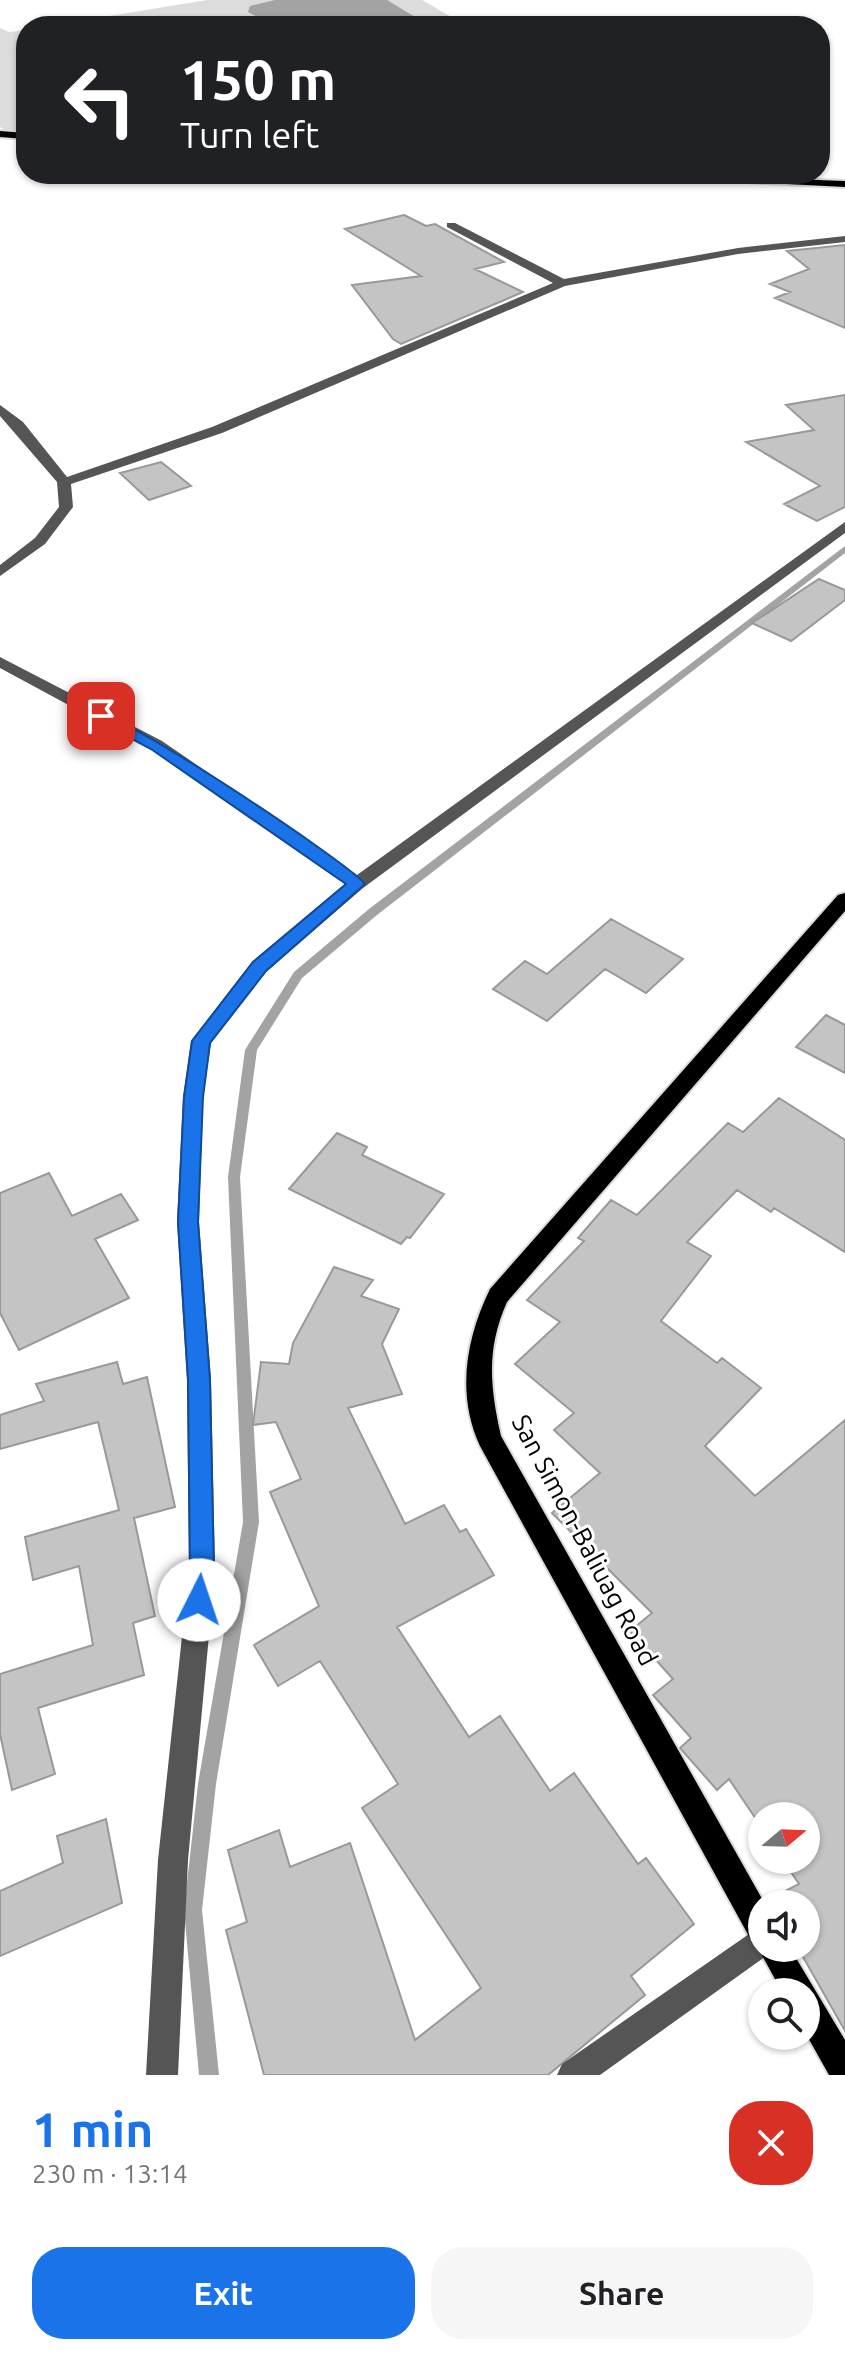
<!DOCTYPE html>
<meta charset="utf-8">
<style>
:root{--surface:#fff;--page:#f6f6f6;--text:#202124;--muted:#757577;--accent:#1a73e8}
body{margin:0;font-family:Ubuntu,sans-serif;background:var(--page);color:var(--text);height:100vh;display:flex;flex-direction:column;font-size:30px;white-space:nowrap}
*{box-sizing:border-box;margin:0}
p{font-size:26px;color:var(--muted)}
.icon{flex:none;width:44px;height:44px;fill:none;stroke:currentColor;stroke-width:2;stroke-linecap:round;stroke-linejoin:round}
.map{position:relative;height:2075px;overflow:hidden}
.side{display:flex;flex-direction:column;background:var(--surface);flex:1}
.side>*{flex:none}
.guide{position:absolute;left:16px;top:16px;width:814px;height:168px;border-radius:32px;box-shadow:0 2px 6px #0004;background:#202124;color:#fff;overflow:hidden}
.needle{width:52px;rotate:71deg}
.buttons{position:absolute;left:748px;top:1802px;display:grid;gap:16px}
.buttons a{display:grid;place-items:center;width:72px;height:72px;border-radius:50%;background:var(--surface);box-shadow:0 2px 6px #0004;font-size:40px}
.pin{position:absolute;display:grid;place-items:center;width:68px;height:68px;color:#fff;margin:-34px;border-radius:16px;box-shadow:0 4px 12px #0006}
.me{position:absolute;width:88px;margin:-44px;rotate:4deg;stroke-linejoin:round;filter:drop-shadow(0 0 6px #0008)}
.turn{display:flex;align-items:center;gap:28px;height:168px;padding:0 32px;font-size:36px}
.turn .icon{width:104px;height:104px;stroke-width:2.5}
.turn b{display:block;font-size:56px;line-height:68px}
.round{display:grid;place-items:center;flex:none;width:84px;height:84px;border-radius:32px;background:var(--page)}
.overview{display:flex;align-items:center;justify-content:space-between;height:136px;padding:0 32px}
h1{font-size:48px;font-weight:700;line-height:60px;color:var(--accent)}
.button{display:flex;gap:16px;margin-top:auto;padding:16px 32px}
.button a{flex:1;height:92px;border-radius:32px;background:var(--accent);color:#fff;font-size:32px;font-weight:700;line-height:92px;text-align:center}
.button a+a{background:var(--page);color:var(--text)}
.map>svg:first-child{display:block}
.green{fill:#dcdcdc}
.water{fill:#a3a3a3}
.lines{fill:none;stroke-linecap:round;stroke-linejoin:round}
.stream{fill:#a3a3a3;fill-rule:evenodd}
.building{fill:#c4c4c4;stroke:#999;stroke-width:2}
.major-casing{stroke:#dbdbdb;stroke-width:4}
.minor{fill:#555;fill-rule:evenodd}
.major{fill:#000;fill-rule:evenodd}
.route{fill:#1a73e8;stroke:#114b97;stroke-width:2}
.labels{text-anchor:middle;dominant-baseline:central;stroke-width:6;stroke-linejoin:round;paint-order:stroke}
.near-street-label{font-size:26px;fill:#000;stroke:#fff}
</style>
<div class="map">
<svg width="845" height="2075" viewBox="0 0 845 2075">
<rect width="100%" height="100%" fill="#fff"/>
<path class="green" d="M 207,0 L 422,0 L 467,26 L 48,26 Z
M 0,28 L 9,32 L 26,30 L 26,133 L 8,132 L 0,127 Z"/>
<path class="water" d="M 275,0 L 387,0 L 430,26 L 275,26 L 248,12 L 250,6 Z"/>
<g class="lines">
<path class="stream" d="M 845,546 L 845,553 L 377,915 L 302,978 L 257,1050 L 240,1177 L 259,1522 L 216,1784 L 202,1910 L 219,2075 L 199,2075 L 184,1910 L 198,1784 L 243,1522 L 228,1177 L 245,1050 L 294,972 L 369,909 Z"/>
</g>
<path class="building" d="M 404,215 L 426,226 L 435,224 L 504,262 L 475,269 L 523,292 L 401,344 L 393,339 L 352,285 L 421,276 L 345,229 Z
M 845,245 L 845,328 L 775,298 L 790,292 L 770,284 L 809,269 L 787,251 Z
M 845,395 L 845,507 L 817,521 L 784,504 L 820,486 L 746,442 L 814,430 L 786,405 Z
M 161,462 L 191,486 L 149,500 L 120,473 Z
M 819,579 L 845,590 L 845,600 L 791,641 L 752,623 Z
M 611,919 L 683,959 L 646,993 L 605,969 L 547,1021 L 493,989 L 525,961 L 547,974 Z
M 826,1015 L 845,1025 L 845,1073 L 796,1047 Z
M 779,1098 L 845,1140 L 845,1252 L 774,1208 L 771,1212 L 737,1190 L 687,1242 L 711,1256 L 661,1321 L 717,1363 L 722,1358 L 761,1388 L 705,1446 L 755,1496 L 845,1420 L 845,2031 L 798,1948 L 806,1948 L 806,1904 L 773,1904 L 770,1899 L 799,1884 L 783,1860 L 806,1860 L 806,1816 L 762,1816 L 762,1828 L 729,1779 L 717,1790 L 680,1748 L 691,1738 L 653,1695 L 673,1679 L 630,1631 L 652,1613 L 552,1513 L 600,1473 L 554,1430 L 574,1413 L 515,1364 L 560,1322 L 527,1300 L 584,1241 L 578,1238 L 611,1200 L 637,1215 L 728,1123 L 743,1132 Z
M 337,1133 L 367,1147 L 362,1155 L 444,1194 L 410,1238 L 407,1237 L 401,1244 L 289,1189 Z
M 49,1173 L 72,1216 L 121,1194 L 138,1220 L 95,1239 L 129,1298 L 19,1350 L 0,1313 L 0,1193 Z
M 334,1267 L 373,1280 L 361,1296 L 399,1309 L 382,1344 L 402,1394 L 348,1408 L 405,1524 L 444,1505 L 460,1532 L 466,1529 L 494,1575 L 397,1627 L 469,1737 L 500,1716 L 550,1791 L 574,1773 L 638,1864 L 646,1858 L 694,1924 L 631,1976 L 645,1995 L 548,2075 L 264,2075 L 226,1930 L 247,1922 L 228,1850 L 279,1830 L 290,1867 L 350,1843 L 415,2040 L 481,1988 L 362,1808 L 398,1784 L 320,1661 L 278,1686 L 254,1645 L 319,1606 L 270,1492 L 301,1479 L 276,1422 L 253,1425 L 261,1362 L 289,1364 L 293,1343 Z
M 117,1362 L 123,1384 L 147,1377 L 175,1507 L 134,1518 L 155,1616 L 133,1623 L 144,1675 L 38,1708 L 55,1774 L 12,1790 L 0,1734 L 0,1674 L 93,1645 L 79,1566 L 33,1580 L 25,1537 L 119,1510 L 98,1422 L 0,1449 L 0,1415 L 44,1401 L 36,1384 Z
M 106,1819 L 122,1903 L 0,1956 L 0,1891 L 63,1863 L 57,1836 Z"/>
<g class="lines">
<g class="major-casing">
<path id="major" d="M 0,131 L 26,133 L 26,139 L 0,137 Z
M 643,174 L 845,181 L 845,187 L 648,177 Z
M 845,893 L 845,911 L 507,1302 C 486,1349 490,1387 501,1436 L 765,1904 L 762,1904 L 762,1948 L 790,1948 L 845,2040 L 845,2075 L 829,2075 L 806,2034 L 806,1992 L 782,1992 L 758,1948 L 760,1943 L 751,1940 L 480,1446 C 456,1394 466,1338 490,1289 L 838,895 Z"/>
</g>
<path class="minor" d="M 447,223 L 455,223 L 564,279 L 738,248 L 845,236 L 845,242 L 738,254 L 565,286 L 222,433 L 71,484 L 73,507 L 45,544 L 0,576 L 0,565 L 35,538 L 59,507 L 57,482 L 0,416 L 0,405 L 23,422 L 67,477 L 212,427 L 553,283 L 447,227 Z
M 845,522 L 845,533 L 363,888 L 266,972 L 211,1043 L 203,1097 L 199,1222 L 211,1380 L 215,1571 L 188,1860 L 178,2075 L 146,2075 L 158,1860 L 189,1571 L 187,1380 L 177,1222 L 183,1097 L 191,1041 L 252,962 L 345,884 L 150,749 L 0,668 L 0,657 L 162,741 L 357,875 Z
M 762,1925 L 762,1948 L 774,1948 L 773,1951 L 600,2075 L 557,2075 L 562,2064 Z"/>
<use href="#major" class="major"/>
</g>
<path class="route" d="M 96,713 C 117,709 346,861 365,884 L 266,971 L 210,1043 L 203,1097 L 198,1222 L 210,1380 L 214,1571 L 208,1608 L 199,1612 L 191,1608 L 187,1600 L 190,1571 L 188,1380 L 178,1222 L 184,1097 L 192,1041 L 253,962 L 346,884 L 151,749 L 96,720 Z"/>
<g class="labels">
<g class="near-street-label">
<text transform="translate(585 1540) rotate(62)">San Simon-Baliuag Road</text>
</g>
</g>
</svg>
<div class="buttons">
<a><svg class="needle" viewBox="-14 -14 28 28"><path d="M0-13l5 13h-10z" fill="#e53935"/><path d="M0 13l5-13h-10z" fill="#757577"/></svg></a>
<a><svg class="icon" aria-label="sound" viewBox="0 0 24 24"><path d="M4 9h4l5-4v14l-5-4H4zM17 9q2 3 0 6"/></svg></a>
<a><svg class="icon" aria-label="search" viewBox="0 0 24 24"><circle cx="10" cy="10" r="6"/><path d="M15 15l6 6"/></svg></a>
</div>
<div class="pin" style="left:101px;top:716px;background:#d93025"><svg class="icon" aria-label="arrive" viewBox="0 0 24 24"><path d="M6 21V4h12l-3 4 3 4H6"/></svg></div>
<svg class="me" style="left:199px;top:1600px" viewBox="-20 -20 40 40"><circle r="19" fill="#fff"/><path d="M0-13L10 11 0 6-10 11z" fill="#1a73e8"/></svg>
<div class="guide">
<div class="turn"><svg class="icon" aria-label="left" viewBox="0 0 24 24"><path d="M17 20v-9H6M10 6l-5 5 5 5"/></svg><div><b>150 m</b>Turn left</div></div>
</div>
</div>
<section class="side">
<div class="overview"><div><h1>1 min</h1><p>230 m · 13:14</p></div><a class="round" style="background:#d93025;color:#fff"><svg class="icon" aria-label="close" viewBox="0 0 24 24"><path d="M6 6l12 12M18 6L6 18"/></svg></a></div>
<div class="button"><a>Exit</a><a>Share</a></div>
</section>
